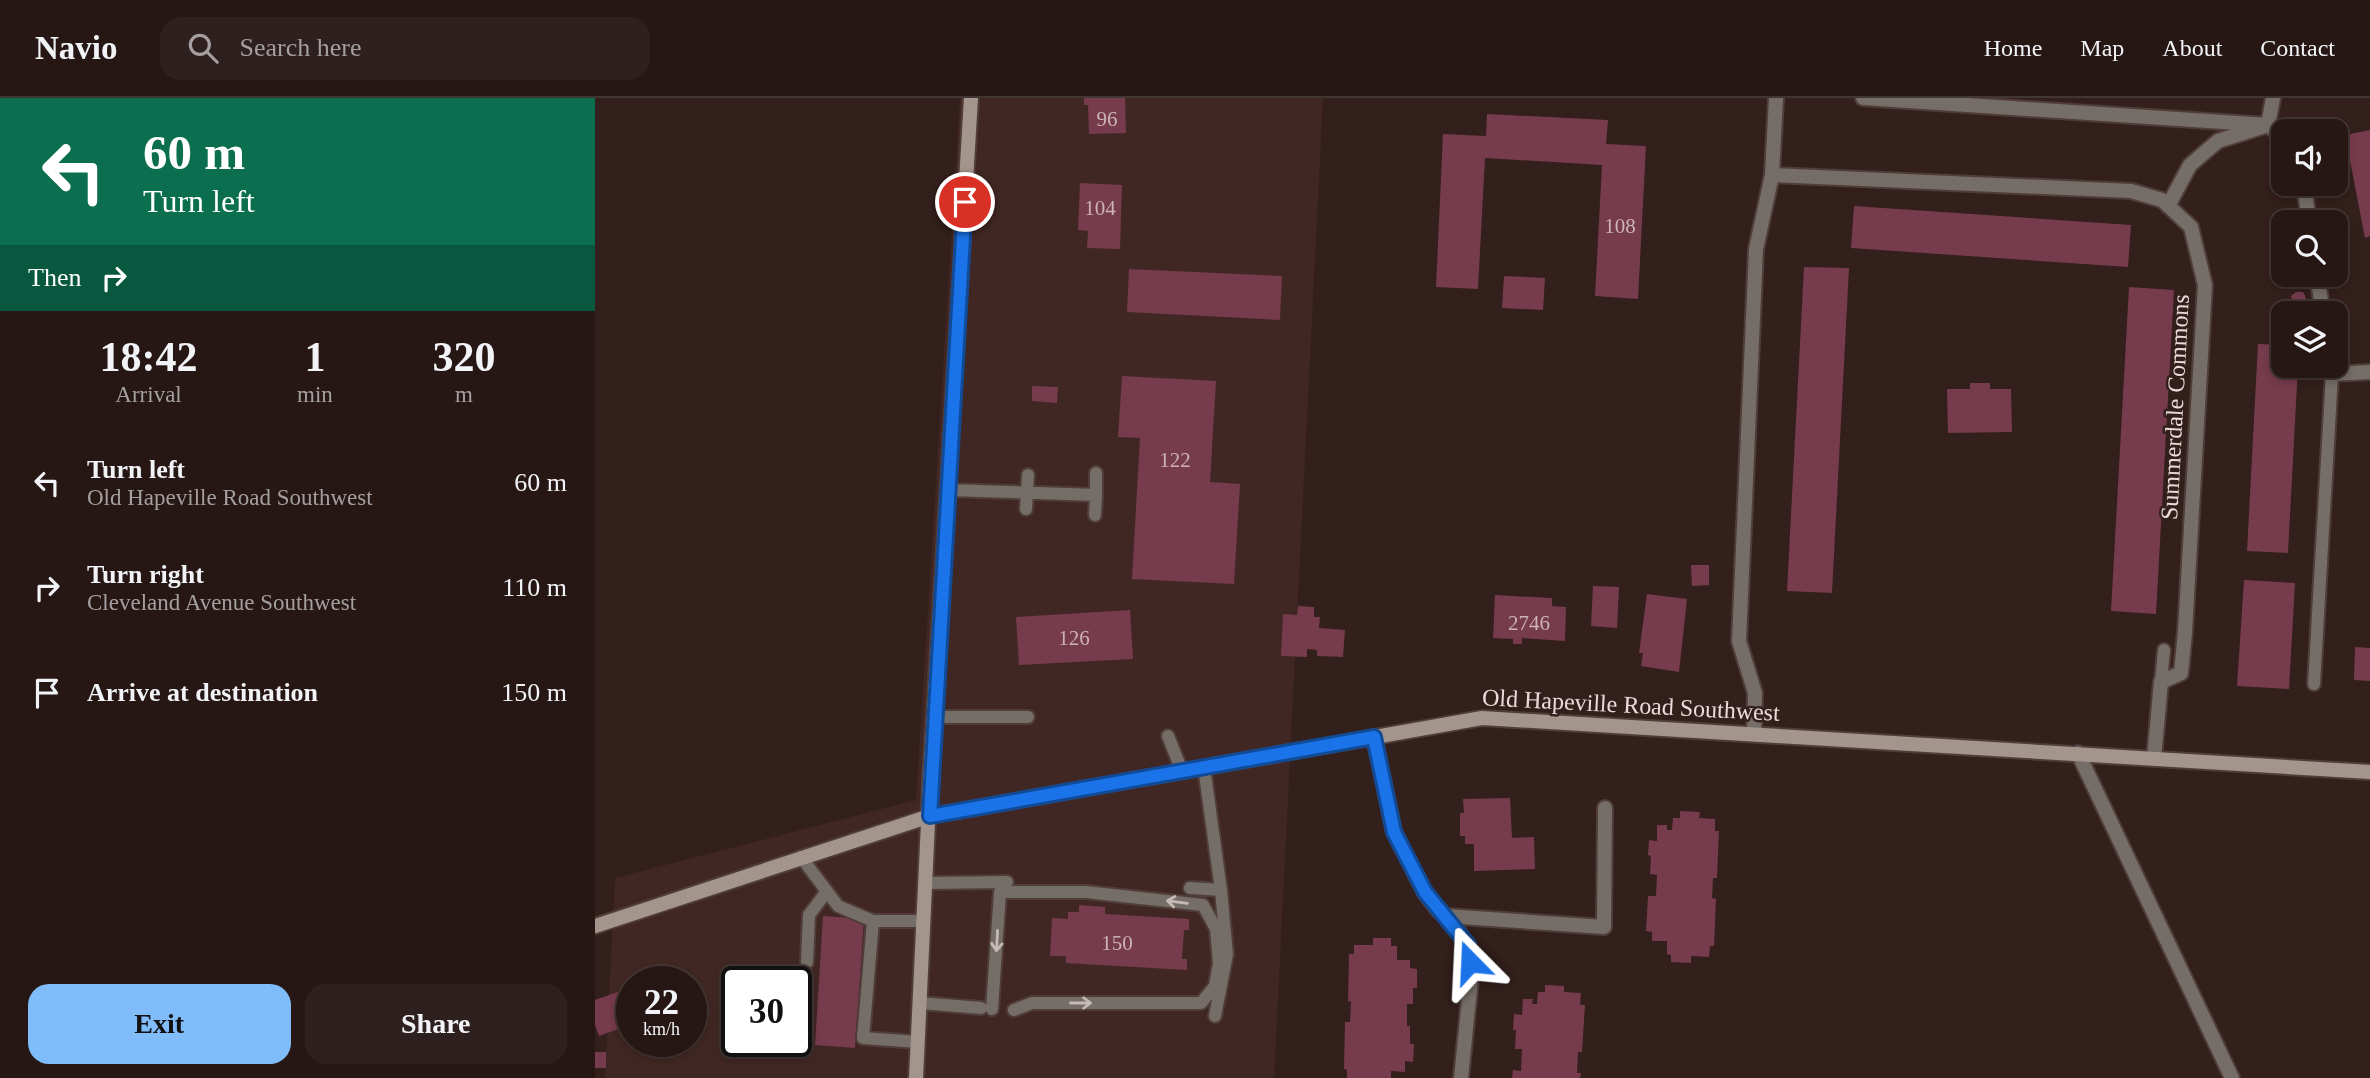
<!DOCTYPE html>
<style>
:root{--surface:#261715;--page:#2e201e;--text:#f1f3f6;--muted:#a49fa0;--line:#423634;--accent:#81bcfa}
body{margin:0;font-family:"Times New Roman",serif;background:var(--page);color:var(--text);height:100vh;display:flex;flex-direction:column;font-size:26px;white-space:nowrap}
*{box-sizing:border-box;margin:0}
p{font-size:23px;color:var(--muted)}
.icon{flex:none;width:38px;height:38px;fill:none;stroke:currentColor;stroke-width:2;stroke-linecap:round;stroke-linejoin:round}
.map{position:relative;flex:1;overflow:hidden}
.details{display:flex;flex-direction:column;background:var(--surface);width:595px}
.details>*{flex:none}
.banner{background:#0b6e4f;color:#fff;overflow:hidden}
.controls{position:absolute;left:1676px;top:21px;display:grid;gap:14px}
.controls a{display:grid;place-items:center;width:77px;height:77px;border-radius:14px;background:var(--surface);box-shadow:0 4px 10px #0003,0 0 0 2px var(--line);font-size:35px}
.speed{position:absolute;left:21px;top:868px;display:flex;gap:14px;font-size:35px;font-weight:700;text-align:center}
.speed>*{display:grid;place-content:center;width:91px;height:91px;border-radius:50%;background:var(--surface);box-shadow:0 4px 10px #0003,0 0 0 2px var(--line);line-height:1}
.speed small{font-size:18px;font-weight:400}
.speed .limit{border:4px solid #111;border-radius:10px;background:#fff;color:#111}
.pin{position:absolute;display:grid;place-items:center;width:60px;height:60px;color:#fff;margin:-30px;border:4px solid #fff;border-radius:50%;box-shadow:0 2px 7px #0007}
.me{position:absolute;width:77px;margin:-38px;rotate:339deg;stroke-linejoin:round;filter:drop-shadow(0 0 5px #0008)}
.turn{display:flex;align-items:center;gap:24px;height:147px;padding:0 28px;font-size:32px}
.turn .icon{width:91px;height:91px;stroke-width:2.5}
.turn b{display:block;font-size:49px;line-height:60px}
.then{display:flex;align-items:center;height:66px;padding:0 28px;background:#0003;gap:14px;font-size:26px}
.eta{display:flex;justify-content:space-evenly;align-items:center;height:119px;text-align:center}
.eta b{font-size:42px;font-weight:700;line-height:49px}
.action{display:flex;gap:14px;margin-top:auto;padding:14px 28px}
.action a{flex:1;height:80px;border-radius:21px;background:var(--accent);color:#111;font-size:28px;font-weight:700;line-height:80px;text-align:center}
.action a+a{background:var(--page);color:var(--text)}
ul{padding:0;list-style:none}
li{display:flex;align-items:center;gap:21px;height:105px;padding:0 28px}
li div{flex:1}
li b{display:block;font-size:26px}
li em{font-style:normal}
header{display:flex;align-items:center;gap:42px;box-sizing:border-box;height:98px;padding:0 35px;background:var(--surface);border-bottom:2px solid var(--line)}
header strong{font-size:33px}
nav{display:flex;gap:38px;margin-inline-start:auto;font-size:24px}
.search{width:490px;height:63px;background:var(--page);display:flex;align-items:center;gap:18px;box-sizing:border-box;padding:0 24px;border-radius:21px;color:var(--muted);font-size:26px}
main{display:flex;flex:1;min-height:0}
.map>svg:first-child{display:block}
.built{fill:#412723;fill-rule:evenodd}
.building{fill:#763b4d}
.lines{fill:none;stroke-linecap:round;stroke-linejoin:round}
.lane-casing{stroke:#503d3a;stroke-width:16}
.street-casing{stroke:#503d3a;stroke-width:18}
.secondary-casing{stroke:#503d3a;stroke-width:18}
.lane{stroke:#756d67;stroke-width:12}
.street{stroke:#756d67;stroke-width:14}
.secondary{stroke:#a3958c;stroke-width:14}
.oneway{stroke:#c6bab7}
.route-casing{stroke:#114b97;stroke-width:18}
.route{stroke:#1a73e8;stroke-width:12}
.labels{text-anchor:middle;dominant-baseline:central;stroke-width:5;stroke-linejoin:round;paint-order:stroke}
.number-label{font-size:21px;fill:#ccb3b6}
.street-label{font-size:24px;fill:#e9dbd9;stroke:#331f1c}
</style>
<header>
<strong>Navio</strong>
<div class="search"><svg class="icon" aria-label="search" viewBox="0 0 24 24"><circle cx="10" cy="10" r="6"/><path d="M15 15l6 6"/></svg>Search here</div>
<nav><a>Home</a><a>Map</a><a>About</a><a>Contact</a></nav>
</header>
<main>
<section class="details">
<div class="banner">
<div class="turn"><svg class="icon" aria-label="left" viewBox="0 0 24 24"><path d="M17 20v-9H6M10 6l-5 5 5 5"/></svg><div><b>60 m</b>Turn left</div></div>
<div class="then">Then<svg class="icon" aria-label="right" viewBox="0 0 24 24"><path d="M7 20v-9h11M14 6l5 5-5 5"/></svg></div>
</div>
<div class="eta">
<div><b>18:42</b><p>Arrival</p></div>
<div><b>1</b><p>min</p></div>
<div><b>320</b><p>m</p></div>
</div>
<ul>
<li><svg class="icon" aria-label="left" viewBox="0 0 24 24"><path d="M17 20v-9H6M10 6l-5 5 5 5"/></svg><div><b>Turn left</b><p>Old Hapeville Road Southwest</p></div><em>60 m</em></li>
<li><svg class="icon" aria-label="right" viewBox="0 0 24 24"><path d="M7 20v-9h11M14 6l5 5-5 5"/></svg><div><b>Turn right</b><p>Cleveland Avenue Southwest</p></div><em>110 m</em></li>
<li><svg class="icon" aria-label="arrive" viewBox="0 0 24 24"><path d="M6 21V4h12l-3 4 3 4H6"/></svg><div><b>Arrive at destination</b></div><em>150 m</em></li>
</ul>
<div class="action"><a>Exit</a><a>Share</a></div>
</section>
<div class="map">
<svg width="1775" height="980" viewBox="0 0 1775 980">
<rect width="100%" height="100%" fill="#331f1c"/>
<path class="built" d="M 365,0 L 728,0 L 679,980 L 10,980 L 20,780 L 321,702 ZM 37,884 L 96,884 L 96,943 L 37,943 ZM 142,884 L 201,884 L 201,943 L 142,943 Z"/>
<path class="building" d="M 489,0 L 530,0 L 531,35 L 494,36 L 493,7 L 489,7 Z
M 892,16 L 1013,22 L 1011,46 L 1051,48 L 1043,201 L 1000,198 L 1007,67 L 890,60 L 883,191 L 841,189 L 848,36 L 891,38 Z
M 1775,32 L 1775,138 L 1770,140 L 1750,37 Z
M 485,85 L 527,87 L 525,151 L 492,150 L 493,133 L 483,132 Z
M 1259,108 L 1536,127 L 1533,169 L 1256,150 Z
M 1209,169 L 1254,170 L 1237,495 L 1192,493 Z
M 534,171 L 687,178 L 685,222 L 532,214 Z
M 909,178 L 950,180 L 948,212 L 907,210 Z
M 1534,189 L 1579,192 L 1561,516 L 1516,513 Z
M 1701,194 L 1708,194 L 1711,200 L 1710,206 L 1705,210 L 1698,207 L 1696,198 Z
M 1663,246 L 1689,247 L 1689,268 L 1703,268 L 1693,455 L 1652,453 Z
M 527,278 L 621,283 L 615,384 L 645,386 L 639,486 L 537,481 L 545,340 L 523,339 Z
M 1375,285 L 1395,285 L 1395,291 L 1416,291 L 1417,334 L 1353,335 L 1352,291 L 1375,291 Z
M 437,288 L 463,289 L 462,305 L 437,303 Z
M 1096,467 L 1114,467 L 1114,487 L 1097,488 Z
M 1649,482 L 1700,485 L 1694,591 L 1642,588 Z
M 998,488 L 1024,489 L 1022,530 L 996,528 Z
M 1052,496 L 1092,501 L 1084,574 L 1046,568 L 1048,555 L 1044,555 Z
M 900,497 L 957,500 L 957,508 L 971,509 L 970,543 L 927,540 L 927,546 L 918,546 L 918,541 L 898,540 Z
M 703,508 L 719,509 L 719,519 L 725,519 L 724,530 L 750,532 L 748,559 L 722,558 L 722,552 L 712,551 L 712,559 L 686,558 L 688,516 L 702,517 Z
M 535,512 L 538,561 L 424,567 L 421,519 Z
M 1760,549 L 1775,550 L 1775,583 L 1759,582 Z
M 915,700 L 917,740 L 939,739 L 940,771 L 879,773 L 879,746 L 870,746 L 870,738 L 865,738 L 865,715 L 869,715 L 868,701 Z
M 1085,713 L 1105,714 L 1104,720 L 1120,721 L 1120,733 L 1124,733 L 1122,780 L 1118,780 L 1117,800 L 1121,801 L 1119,848 L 1115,848 L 1114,859 L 1096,858 L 1096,865 L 1076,864 L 1076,857 L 1072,856 L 1072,843 L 1057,843 L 1057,834 L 1051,833 L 1053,798 L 1061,798 L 1062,777 L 1055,776 L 1056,758 L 1053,757 L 1054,742 L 1062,743 L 1062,727 L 1072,727 L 1072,732 L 1077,732 L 1078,720 L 1085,720 Z
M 484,807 L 510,809 L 510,816 L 594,821 L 594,832 L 589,832 L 587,861 L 592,861 L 592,872 L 471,865 L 471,858 L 455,858 L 457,820 L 473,821 L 473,814 L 484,814 Z
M 228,818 L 269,821 L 260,950 L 220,947 Z
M 778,840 L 796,840 L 796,848 L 802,848 L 802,862 L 815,862 L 815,870 L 822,871 L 822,890 L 818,890 L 818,906 L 812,906 L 812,928 L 815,928 L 815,946 L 819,946 L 818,964 L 810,963 L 810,974 L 796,973 L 796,980 L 752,980 L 752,972 L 749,971 L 750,924 L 755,924 L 756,903 L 753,904 L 754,856 L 759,856 L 759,847 L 778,847 Z
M 137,866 L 181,869 L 180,884 L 142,884 L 142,939 L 132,938 Z
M 950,887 L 969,888 L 969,894 L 986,895 L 985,907 L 990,907 L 987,954 L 983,954 L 982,975 L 986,975 L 985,980 L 917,980 L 918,972 L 926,973 L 927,951 L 920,951 L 921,932 L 918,932 L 919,916 L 927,917 L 928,901 L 938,901 L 937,906 L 942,906 L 943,894 L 950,894 Z
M 37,889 L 37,926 L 4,938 L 0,927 L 0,902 Z
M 0,954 L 11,954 L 11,970 L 0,970 Z"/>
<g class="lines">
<g class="lane-casing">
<path id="lane" d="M 353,392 L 501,397 L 500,417
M 501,397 L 501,375
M 431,411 L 433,377
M 1566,584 L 1569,552
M 1719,586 L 1737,276
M 340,619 L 433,619
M 573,638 L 587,673
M 609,669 L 626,792 L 632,856 L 620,918
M 206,759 L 243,808 L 278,823 L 268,940 L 323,944
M 331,785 L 412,784
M 595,790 L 626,792
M 278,823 L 329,823
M 212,864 L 214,817 L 232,793
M 325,905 L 386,910
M 397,911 L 405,794 L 491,794 L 608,807 L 621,831 L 624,865 L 620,888 L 606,905 L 437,905 L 419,912"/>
</g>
<g class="street-casing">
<path id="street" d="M 1268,0 L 1673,27 L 1689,40
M 1177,77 L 1536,93 L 1567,102 L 1596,129 L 1610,187 L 1590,534 L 1586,575 L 1566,584 L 1559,660
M 1709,86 L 1714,124
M 1573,108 L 1595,67 L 1623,43 L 1673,27 L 1678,0
M 1722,177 L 1728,215
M 1736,268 L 1737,276 L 1775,274
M 1159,636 L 1160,595 L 1144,543 L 1161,151 L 1177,77 L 1181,0
M 779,639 L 799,734 L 830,795 L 843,812 L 851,818 L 1009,829 L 1010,710
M 1483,655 L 1637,980
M 851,818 L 873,847 L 876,881 L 866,980"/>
</g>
<g class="secondary-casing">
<path id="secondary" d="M 0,828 L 335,718 L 887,620 L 1775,674
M 321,980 L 335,682 L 376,0"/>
</g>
<use href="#lane" class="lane"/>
<use href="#street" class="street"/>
<use href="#secondary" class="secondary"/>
</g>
<defs><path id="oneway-shaft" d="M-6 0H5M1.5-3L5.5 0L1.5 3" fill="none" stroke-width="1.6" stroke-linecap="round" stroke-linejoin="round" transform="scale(1.75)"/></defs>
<g class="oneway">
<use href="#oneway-shaft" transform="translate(582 804) rotate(-173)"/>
<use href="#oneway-shaft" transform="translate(402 843) rotate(93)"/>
<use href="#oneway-shaft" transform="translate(486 905)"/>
</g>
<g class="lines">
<g class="route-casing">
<path id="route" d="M 370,104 L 335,718 L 779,639 L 799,734 L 830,794 L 873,847 L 875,864"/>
</g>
<use href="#route" class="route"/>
</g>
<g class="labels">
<g class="number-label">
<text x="512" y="21">96</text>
<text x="505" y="110">104</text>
<text x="1025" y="128">108</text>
<text x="580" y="362">122</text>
<text x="934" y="525">2746</text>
<text x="479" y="540">126</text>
<text x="522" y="845">150</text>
</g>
<g class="street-label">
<text transform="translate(1580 309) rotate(-87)">Summerdale Commons</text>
<text transform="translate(1036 607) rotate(3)">Old Hapeville Road Southwest</text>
</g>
</g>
</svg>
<div class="controls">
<a><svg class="icon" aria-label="sound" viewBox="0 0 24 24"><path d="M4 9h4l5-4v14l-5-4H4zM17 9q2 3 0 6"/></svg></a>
<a><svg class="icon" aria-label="search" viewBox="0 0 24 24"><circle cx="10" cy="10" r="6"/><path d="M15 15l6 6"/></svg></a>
<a><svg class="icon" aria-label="layers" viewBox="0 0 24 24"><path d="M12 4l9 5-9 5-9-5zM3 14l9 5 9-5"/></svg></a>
</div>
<div class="speed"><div>22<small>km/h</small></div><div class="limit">30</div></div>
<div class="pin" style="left:370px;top:104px;background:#d93025"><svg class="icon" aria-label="arrive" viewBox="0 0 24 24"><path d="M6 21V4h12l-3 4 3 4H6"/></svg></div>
<svg class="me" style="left:875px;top:864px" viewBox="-20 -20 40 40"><path d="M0-17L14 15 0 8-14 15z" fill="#1a73e8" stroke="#fff" stroke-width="4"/></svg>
</div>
</main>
